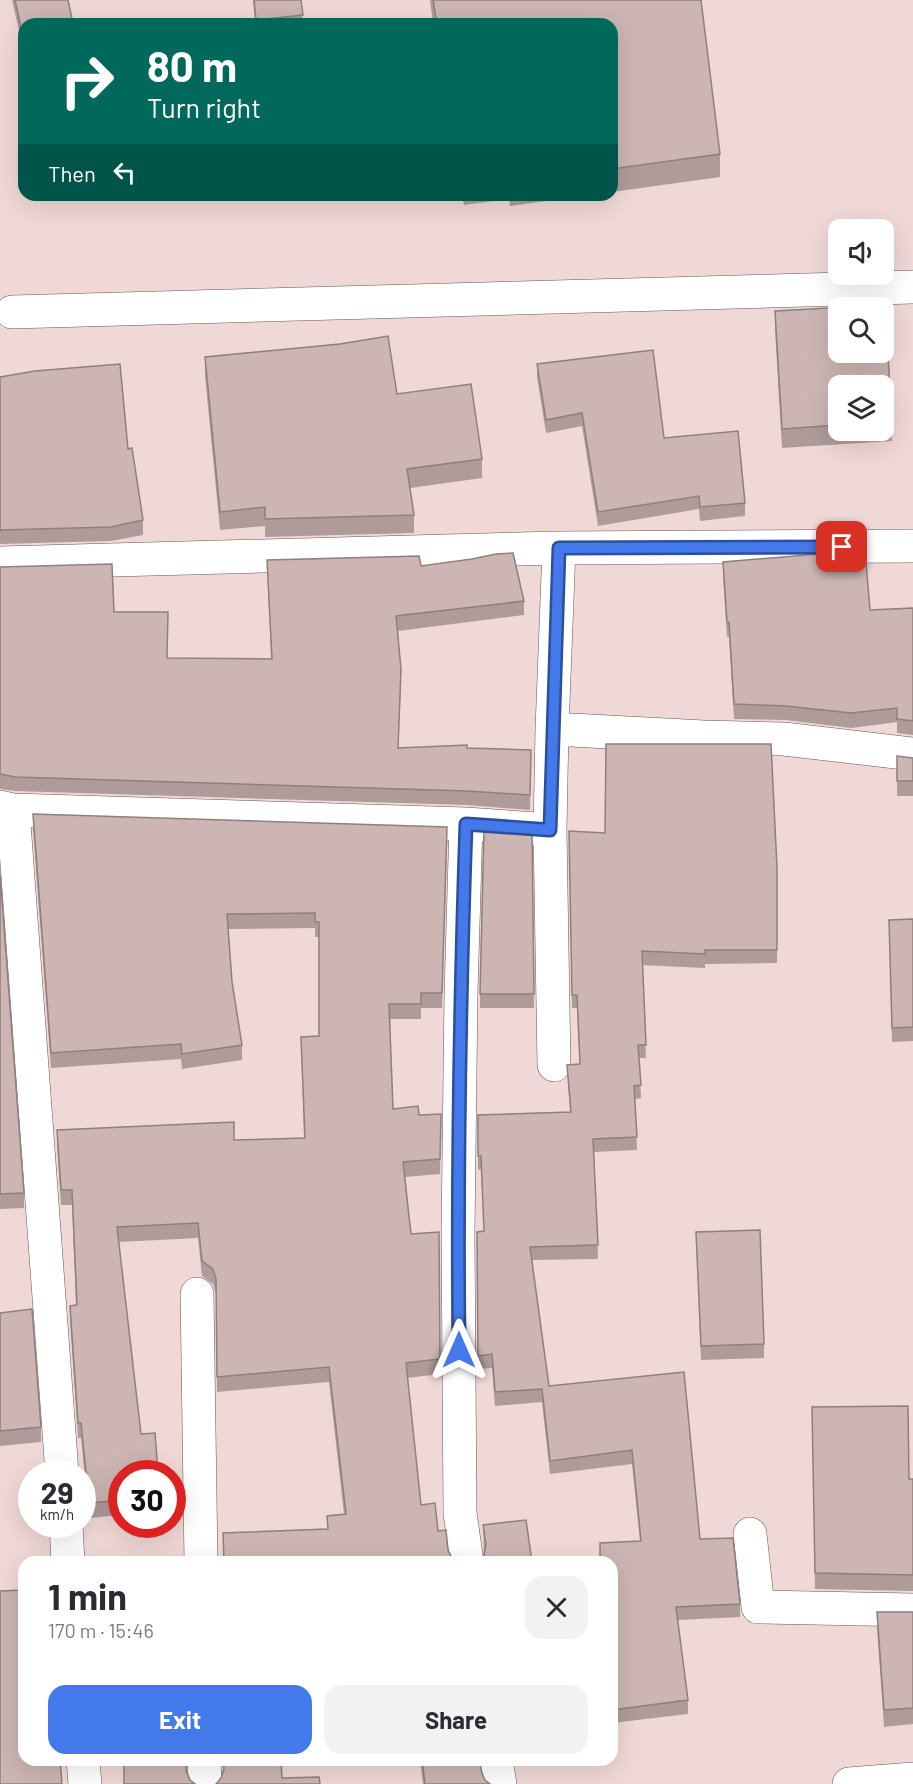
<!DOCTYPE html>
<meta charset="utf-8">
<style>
:root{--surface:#fff;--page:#f2f2f3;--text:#2b2b33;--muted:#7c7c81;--accent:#4379ea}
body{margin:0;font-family:Barlow,sans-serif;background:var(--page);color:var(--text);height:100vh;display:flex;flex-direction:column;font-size:22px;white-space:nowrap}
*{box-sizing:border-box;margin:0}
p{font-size:20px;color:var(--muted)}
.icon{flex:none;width:33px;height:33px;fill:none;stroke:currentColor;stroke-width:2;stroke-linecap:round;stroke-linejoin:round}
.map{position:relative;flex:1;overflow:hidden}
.panel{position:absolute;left:18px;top:1556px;width:600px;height:210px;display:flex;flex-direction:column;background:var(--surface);border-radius:18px;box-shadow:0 6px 24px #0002}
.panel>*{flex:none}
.top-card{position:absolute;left:18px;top:18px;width:600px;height:183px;border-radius:18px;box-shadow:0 6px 24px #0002;background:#00695c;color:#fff;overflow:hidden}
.tools{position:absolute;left:828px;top:219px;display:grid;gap:12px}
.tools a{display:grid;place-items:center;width:66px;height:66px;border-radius:12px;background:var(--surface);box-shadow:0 6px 24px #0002;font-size:30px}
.speed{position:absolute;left:18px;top:1460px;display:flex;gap:12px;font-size:30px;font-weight:700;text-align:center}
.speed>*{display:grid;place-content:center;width:78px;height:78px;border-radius:50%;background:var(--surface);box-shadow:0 6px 24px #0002;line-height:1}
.speed small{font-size:15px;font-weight:400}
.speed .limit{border:9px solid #d22;background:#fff;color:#111}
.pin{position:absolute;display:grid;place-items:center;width:51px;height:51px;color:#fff;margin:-26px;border-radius:12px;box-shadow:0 3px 9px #0006}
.me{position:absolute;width:66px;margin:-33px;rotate:0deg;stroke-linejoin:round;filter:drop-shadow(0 0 4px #0008)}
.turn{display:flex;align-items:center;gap:21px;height:126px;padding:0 30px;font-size:27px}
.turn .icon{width:78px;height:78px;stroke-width:2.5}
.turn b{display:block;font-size:42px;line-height:51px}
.then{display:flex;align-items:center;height:57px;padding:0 30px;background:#0003;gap:12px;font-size:22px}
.round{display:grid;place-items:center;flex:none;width:63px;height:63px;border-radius:18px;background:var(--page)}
.head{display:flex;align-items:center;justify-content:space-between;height:102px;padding:0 30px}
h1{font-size:36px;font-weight:700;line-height:45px}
.primary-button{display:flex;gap:12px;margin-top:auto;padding:12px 30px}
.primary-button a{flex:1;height:69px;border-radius:18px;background:var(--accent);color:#fff;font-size:24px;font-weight:700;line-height:69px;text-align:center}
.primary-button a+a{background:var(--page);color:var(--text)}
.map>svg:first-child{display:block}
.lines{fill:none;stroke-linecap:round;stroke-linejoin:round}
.street-casing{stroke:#685453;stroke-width:34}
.street{stroke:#fff;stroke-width:33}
.wall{fill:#af9c9a;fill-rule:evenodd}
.building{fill:#ccb5b3;stroke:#8f7f7d;stroke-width:1.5;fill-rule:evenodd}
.route-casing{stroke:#2c4f98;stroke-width:15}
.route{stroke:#4379ea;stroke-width:10}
</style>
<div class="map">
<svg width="913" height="1784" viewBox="0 0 913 1784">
<rect width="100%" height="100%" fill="#f0d8d6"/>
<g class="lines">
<g class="street-casing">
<path id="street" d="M 12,312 L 913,287
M 0,563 L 559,548 L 913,546
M 552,729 L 559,548
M 0,807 L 13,810 L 62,1473
M 13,810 L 466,824 L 550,830
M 466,824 L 461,993 L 458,1233 L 460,1513 L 467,1562
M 554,1065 L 550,830 L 552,729 L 704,737 L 784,739 L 913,754
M 197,1294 L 201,1562
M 66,1524 L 68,1562
M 750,1534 L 758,1607 L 913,1610
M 83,1760 L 85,1784
M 204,1760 L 205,1784
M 496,1760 L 500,1784
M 849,1784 L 913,1779"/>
</g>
<use href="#street" class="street"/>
</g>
<path class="wall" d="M 12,0 L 68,0 L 24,24 L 24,70 L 22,58 L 22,44 Z
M 253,0 L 301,0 L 303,24 L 255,24 Z
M 430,0 L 701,0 L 720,154 L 720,177 L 612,192 L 612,24 L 433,24 Z
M 462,195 L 591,195 L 510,206 L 509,199 L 464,205 Z
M 885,305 L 892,422 L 892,441 L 782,448 L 775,330 L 775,311 ZM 838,308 L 884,308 L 884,352 L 838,352 ZM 838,386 L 884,386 L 884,430 L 838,430 Z
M 205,357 L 397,394 L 482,459 L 482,478 L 410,488 L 414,515 L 414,533 L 265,537 L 265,526 L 220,530 L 205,376 Z
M 537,364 L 664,438 L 745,503 L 745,516 L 700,521 L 699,509 L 598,526 L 582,426 L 546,433 L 537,377 Z
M 0,377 L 128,449 L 143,520 L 143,535 L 111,541 L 0,544 Z
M 267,560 L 421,566 L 524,601 L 524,615 L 398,631 L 401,684 L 398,748 L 531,750 L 530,810 L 467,805 L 15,791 L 0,789 L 0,567 L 114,612 L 168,658 L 271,659 Z
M 723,562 L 870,610 L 913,608 L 913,735 L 897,733 L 897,722 L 851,728 L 786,720 L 734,719 L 729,637 L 727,637 L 723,576 Z
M 897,756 L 913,758 L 913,796 L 897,796 Z
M 33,814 L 447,842 L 442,1008 L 421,1008 L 421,1019 L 390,1019 L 393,1109 L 419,1115 L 441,1114 L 440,1174 L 405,1177 L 411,1234 L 439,1232 L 440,1374 L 407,1378 L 421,1505 L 438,1531 L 452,1558 L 457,1562 L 223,1562 L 223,1533 L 327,1529 L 327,1516 L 344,1514 L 329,1382 L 217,1392 L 216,1294 L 213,1284 L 202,1276 L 198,1238 L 119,1242 L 122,1515 L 89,1518 L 81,1438 L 78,1438 L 70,1321 L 70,1306 L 76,1305 L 72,1205 L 61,1205 L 57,1145 L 57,1130 L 234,1140 L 304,1138 L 301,1037 L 319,1036 L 319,937 L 315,937 L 315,928 L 228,929 L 232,982 L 242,1045 L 242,1060 L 182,1069 L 181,1059 L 51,1068 L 33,829 Z
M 569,831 L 777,868 L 777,963 L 705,964 L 705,968 L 642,965 L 646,1058 L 639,1058 L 641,1098 L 635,1099 L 637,1150 L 594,1152 L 598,1259 L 531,1260 L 549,1386 L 684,1372 L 700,1539 L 740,1604 L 740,1617 L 678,1620 L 688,1700 L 688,1714 L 612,1723 L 612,1562 L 600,1562 L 600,1543 L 640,1541 L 632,1464 L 550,1474 L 542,1402 L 495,1406 L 492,1368 L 478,1369 L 477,1232 L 484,1231 L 481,1169 L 478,1170 L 478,1115 L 570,1112 L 567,1065 L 580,1064 L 577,1008 L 572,1008 Z
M 532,833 L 534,1008 L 480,1008 L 480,994 Z
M 0,874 L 24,1193 L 24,1208 L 0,1209 Z
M 913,919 L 913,1041 L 892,1042 L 889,920 Z
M 696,1232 L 764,1344 L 764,1358 L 701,1360 Z
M 0,1313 L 41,1427 L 41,1442 L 0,1446 Z
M 812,1407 L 909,1479 L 913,1479 L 913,1591 L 815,1589 Z
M 483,1525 L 532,1562 L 484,1555 Z
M 877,1612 L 913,1612 L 913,1724 L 884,1727 L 877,1628 Z
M 420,1760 L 479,1760 L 482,1773 L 485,1780 L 490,1784 L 423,1784 Z"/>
<path class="building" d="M 15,0 L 68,0 L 73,24 L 24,24 L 24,41 Z
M 254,0 L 301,0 L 303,15 L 256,20 Z
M 433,0 L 701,0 L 720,154 L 612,169 L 612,24 L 437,24 Z
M 24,43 L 24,56 L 22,44 Z
M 885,305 L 892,422 L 884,422 L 884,386 L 838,386 L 838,425 L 782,429 L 775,311 ZM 838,308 L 884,308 L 884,352 L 838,352 Z
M 388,336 L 397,394 L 471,384 L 482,459 L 407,469 L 414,515 L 265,519 L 265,507 L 220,512 L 205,357 L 340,344 Z
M 653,350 L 664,438 L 738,431 L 745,503 L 700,507 L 699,496 L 598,512 L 582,413 L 546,420 L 537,364 Z
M 120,364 L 128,449 L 132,448 L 143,520 L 111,527 L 0,530 L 0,377 L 35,371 Z
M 865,550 L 870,610 L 913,608 L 913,721 L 897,719 L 897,708 L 851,713 L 786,706 L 734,704 L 729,622 L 727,622 L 723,562 Z
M 513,553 L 524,601 L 396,616 L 401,669 L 398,748 L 467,745 L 467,748 L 531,750 L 530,795 L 467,791 L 15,777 L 0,774 L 0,567 L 112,564 L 114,612 L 168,612 L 167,658 L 272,659 L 267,560 L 419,556 L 421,566 L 472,559 L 496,554 Z
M 606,744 L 771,744 L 777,868 L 777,950 L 705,950 L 705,954 L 642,951 L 646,1045 L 638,1045 L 641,1085 L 634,1086 L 637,1137 L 593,1139 L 598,1245 L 530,1247 L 549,1386 L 684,1372 L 700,1539 L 733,1538 L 740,1604 L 676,1607 L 688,1700 L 612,1710 L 612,1562 L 600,1562 L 600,1543 L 641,1541 L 632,1450 L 550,1461 L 542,1389 L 495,1392 L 492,1354 L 478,1356 L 477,1232 L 484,1231 L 481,1156 L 478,1156 L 478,1115 L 571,1112 L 567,1065 L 580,1064 L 577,995 L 572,995 L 569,831 L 605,833 Z
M 897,756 L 913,758 L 913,781 L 897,781 Z
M 33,814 L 447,827 L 442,993 L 421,993 L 421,1004 L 389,1004 L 393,1109 L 418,1106 L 419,1115 L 441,1114 L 440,1159 L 403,1162 L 411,1234 L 439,1232 L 440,1359 L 406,1363 L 421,1505 L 435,1503 L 438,1531 L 446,1530 L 448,1550 L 452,1558 L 457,1562 L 224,1562 L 223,1533 L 328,1529 L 327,1516 L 346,1514 L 329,1367 L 217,1377 L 216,1279 L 213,1269 L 202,1261 L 198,1223 L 117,1227 L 141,1434 L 155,1433 L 158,1473 L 122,1473 L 122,1500 L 89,1503 L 81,1423 L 78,1423 L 70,1306 L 77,1305 L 72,1190 L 61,1190 L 57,1130 L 234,1122 L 234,1140 L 305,1138 L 301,1037 L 319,1036 L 319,922 L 315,922 L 315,913 L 227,914 L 232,982 L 242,1045 L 182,1054 L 181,1044 L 51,1053 Z
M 484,830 L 532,833 L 534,994 L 480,994 Z
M 0,874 L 24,1193 L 0,1194 Z
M 913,919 L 913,1027 L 892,1028 L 889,920 Z
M 760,1230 L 764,1344 L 701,1346 L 696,1232 Z
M 32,1309 L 41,1427 L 0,1431 L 0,1313 Z
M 908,1406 L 909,1479 L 913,1479 L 913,1575 L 815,1573 L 812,1407 Z
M 526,1520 L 532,1562 L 479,1562 L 484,1555 L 486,1544 L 483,1525 Z
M 24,1590 L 24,1760 L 60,1760 L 62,1784 L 0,1784 L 0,1591 Z
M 877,1612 L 913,1612 L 913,1708 L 884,1710 Z
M 124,1760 L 186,1760 L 186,1770 L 190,1780 L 195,1784 L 124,1784 Z
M 223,1760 L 281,1760 L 282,1778 L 319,1777 L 320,1784 L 216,1784 L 221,1778 L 224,1769 Z
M 422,1760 L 479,1760 L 482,1773 L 485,1780 L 490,1784 L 425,1784 Z"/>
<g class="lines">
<g class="route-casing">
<path id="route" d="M 459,1350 C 457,1175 460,999 466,824 L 550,830 L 559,548 L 842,547"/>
</g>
<use href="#route" class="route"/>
</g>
</svg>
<div class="tools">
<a><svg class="icon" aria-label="sound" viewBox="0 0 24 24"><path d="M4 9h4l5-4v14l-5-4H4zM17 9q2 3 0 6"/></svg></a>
<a><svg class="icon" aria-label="search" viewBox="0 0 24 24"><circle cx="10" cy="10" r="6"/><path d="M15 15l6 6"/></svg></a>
<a><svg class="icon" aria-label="layers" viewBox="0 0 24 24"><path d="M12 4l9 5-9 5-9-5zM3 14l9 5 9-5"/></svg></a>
</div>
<div class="speed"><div>29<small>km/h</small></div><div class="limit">30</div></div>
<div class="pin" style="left:842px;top:547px;background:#d93025"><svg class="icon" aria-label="arrive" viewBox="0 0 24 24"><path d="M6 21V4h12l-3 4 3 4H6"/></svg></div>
<svg class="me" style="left:459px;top:1350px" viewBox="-20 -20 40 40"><path d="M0-17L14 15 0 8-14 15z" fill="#4379ea" stroke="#fff" stroke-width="4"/></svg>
<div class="top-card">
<div class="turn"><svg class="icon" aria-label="right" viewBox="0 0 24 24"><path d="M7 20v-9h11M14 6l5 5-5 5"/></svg><div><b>80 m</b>Turn right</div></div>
<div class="then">Then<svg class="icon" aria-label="left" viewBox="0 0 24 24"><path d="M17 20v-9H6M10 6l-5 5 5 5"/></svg></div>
</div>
<section class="panel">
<div class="head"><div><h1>1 min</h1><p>170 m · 15:46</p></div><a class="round"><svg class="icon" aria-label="close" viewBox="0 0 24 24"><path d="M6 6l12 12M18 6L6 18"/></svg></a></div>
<div class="primary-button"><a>Exit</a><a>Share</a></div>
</section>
</div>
